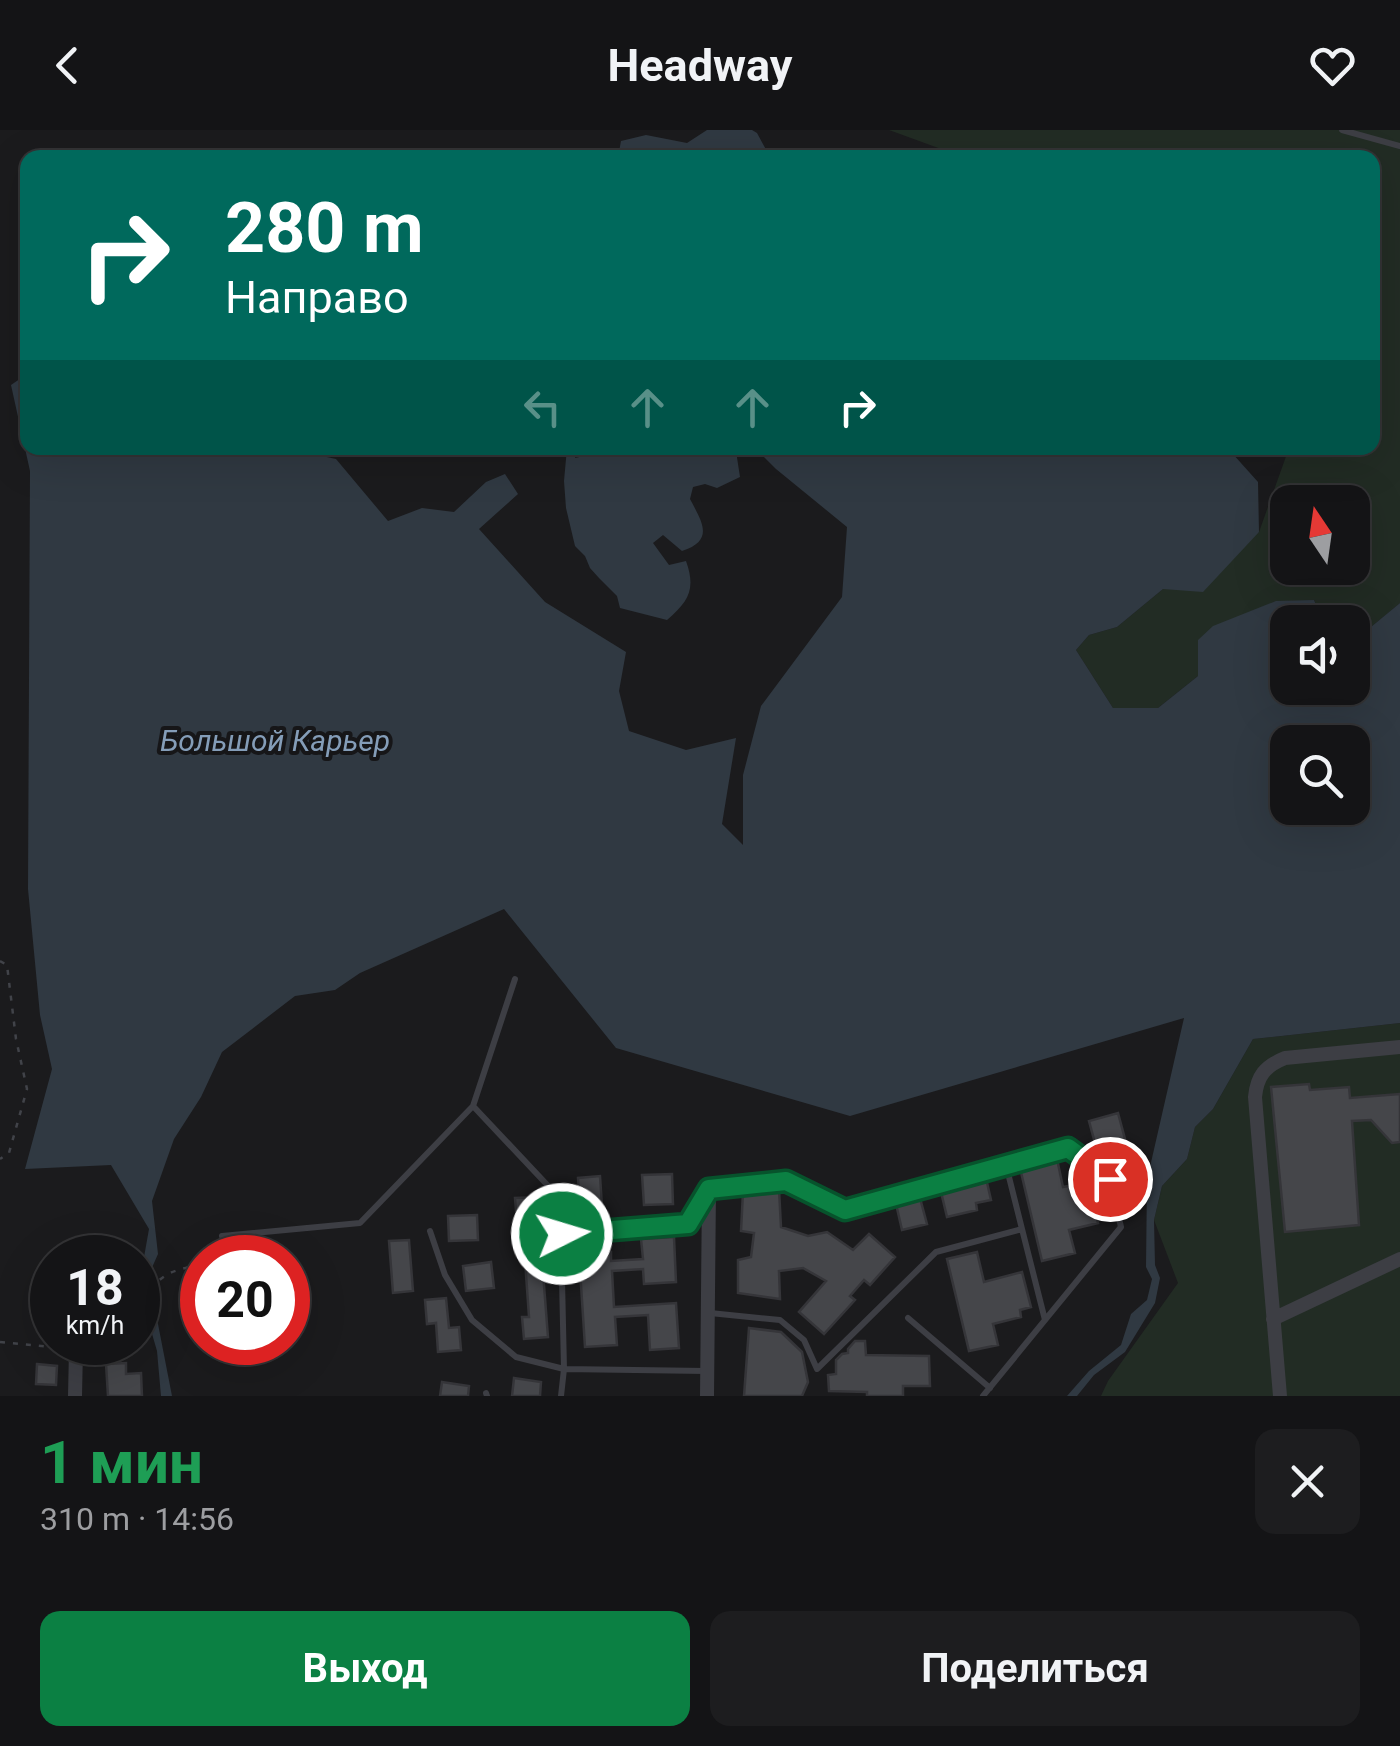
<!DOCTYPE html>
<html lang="ru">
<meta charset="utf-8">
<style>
:root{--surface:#141416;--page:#1d1d1f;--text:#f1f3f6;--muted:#9d9ea1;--line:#333335;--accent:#0b8043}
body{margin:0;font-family:Roboto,sans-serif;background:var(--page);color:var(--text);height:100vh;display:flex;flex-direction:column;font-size:38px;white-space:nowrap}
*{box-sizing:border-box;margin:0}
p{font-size:32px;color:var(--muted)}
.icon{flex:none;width:55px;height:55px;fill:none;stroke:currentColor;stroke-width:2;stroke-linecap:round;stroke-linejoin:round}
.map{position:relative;height:1266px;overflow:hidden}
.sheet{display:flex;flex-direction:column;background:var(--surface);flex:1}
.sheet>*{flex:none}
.guide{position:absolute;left:20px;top:20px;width:1360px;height:305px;border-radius:20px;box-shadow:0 10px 40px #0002,0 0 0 2px var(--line);background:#00695c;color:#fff;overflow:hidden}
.needle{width:65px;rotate:347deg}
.controls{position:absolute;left:1270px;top:355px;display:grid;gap:20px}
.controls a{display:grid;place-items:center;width:100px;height:100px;border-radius:20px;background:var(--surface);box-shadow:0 10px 40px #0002,0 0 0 2px var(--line);font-size:50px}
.speed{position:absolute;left:30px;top:1105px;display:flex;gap:20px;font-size:50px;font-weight:700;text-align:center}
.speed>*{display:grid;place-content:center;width:130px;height:130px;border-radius:50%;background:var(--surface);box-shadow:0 10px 40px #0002,0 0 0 2px var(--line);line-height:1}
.speed small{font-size:25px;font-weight:400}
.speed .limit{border:15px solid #d22;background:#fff;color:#111}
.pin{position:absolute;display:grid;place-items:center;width:85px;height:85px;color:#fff;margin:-42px;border:5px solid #fff;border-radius:50%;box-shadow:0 2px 10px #0007}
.me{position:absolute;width:110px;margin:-55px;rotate:85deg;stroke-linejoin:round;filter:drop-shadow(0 0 8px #0008)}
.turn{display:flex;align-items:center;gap:35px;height:210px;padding:0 40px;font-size:45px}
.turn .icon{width:130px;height:130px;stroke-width:2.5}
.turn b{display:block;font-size:70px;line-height:85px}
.lanes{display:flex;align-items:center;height:95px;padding:0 40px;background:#0003;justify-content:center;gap:50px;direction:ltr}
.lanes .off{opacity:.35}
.round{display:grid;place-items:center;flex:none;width:105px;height:105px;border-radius:20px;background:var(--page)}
.head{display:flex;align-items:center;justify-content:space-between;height:170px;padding:0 40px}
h1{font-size:60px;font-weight:700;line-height:75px;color:#1e9e55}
.primary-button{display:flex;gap:20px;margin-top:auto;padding:20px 40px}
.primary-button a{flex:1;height:115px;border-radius:20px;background:var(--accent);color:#fff;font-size:40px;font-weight:700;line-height:115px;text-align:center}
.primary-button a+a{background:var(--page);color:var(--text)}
header{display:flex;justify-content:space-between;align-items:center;height:130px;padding:0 40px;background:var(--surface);font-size:45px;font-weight:700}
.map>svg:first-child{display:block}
.green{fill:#222c24;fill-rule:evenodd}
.water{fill:#303942;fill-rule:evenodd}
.building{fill:#45464a;stroke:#353539;stroke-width:2.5}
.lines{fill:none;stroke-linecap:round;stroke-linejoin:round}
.path{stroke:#414349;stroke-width:2.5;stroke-dasharray:5 8;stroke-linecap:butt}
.lane{stroke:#3d3e44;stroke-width:6}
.street{stroke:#3d3e44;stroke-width:14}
.route-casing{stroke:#07532c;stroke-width:25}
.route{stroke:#0b8043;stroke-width:18}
.labels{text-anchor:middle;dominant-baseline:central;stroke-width:8;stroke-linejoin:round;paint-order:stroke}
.water-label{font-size:30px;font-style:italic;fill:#849db8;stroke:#161618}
</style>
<header><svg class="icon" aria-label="back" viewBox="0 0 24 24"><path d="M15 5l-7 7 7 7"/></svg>Headway<svg class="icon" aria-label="heart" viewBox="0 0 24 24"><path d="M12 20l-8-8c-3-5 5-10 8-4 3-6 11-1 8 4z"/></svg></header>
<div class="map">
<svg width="1400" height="1266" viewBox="0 0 1400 1266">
<rect width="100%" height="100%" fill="#1b1b1d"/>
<path class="green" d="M 889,0 L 1400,0 L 1400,473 L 1360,506 L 1353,503 L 1352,492 C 1329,492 1324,492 1314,470 L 1199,510 L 1198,546 L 1158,578 L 1113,578 L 1076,520 L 1089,505 L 1117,497 L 1163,459 L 1259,402 L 1289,318 L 1372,318 L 1372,28 L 963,27 ZM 1288,372 L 1352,372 L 1352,438 L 1288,438 Z
M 1400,893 L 1400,1266 L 1101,1266 L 1108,1251 L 1178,1153 L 1154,1090 L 1162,1056 L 1187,1029 L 1195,997 L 1213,979 L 1253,909 Z"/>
<path class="water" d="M 707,0 L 752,0 L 757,3 L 770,27 L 618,27 L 621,11 L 646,5 L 687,13 Z
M 27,244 L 28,318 L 285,318 L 336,329 L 388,391 L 422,378 L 454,382 L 486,352 L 505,344 L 518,364 L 479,399 L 545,472 L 626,522 L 619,561 L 629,601 L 686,620 L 736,608 L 722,694 L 743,715 L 743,645 L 761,576 L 842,467 L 847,397 L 776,339 L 755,318 L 1231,318 L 1232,323 L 1258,352 L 1259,402 L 1203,462 L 1163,459 L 1117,497 L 1089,505 L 1076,520 L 1113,578 L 1158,578 L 1198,546 L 1198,510 L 1213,496 L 1276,471 L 1314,470 L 1321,486 L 1333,492 L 1288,492 L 1288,558 L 1352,558 L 1353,503 L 1360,506 L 1400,473 L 1400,893 L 1253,909 L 1213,979 L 1195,997 L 1187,1029 L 1162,1056 L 1154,1090 L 1155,1135 L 1160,1148 L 1155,1173 L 1125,1222 L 1094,1245 L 1077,1266 L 1067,1266 L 1089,1241 L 1121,1215 L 1131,1184 L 1147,1170 L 1152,1149 L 1146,1137 L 1147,1050 L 1184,888 L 850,986 L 616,918 L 504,779 L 360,843 L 335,860 L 295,866 L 222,922 L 201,967 L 174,1009 L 152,1071 L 158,1124 L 143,1158 L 158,1194 L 172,1266 L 161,1266 L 157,1221 L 148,1190 L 138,1174 L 138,1161 L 149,1099 L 111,1035 L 25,1039 L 52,939 L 40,885 L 28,759 L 30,341 L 11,255 ZM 1288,612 L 1352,612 L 1352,678 L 1288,678 Z
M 567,318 L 578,318 L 575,328 L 620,318 L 733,318 L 736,321 L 740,347 L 717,358 L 705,354 L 693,357 L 690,369 C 702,392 715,410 682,421 L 663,405 L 653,413 L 669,435 L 686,431 C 696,459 689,471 667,490 L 620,478 L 617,466 L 599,448 L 590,438 L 585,426 L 575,416 L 566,378 L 564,351 Z"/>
<path class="building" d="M 1309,954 L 1310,960 L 1349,957 L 1350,968 L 1400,964 L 1400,1012 L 1392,1013 L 1371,990 L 1352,991 L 1359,1095 L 1285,1102 L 1271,957 Z
M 1118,983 L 1125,1009 L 1096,1017 L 1089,991 Z
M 1057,1029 L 1063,1057 L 1100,1050 L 1107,1084 L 1096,1086 L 1098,1093 L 1069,1100 L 1075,1123 L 1042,1131 L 1020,1038 Z
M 672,1044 L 673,1074 L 644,1075 L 642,1045 Z
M 600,1046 L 602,1076 L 580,1077 L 578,1048 Z
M 986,1048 L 991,1070 L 976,1073 L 977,1080 L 947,1087 L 941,1062 L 967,1057 L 966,1054 Z
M 779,1059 L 781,1097 L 808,1106 L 827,1102 L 853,1120 L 869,1104 L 895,1127 L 870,1155 L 864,1150 L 850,1166 L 855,1170 L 824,1204 L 799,1182 L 826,1151 L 803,1138 L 779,1141 L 780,1169 L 738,1163 L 738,1130 L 751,1127 L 754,1103 L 741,1101 L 743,1062 Z
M 540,1067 L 542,1092 L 517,1094 L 515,1068 Z
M 920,1068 L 927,1094 L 902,1100 L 896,1074 Z
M 477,1085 L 478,1110 L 449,1111 L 448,1086 Z
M 674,1107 L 676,1152 L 644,1154 L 643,1139 L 612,1141 L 614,1177 L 676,1173 L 679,1218 L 650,1220 L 648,1185 L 615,1187 L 617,1215 L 585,1217 L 579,1124 L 611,1122 L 611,1131 L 643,1129 L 641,1109 Z
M 409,1110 L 413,1161 L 393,1163 L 389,1111 Z
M 977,1122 L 984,1152 L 1022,1142 L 1031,1177 L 1020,1180 L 1021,1187 L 993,1194 L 998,1215 L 969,1221 L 947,1129 Z
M 542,1129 L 548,1207 L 524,1209 L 522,1187 L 529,1187 L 525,1130 Z
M 491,1132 L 494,1158 L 466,1161 L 463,1136 Z
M 446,1168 L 449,1198 L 459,1197 L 461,1220 L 438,1222 L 436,1193 L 427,1194 L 425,1170 Z
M 749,1198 L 781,1202 L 802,1222 L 808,1252 L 802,1266 L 744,1266 Z
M 855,1211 L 865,1211 L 866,1225 L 929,1226 L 930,1256 L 903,1256 L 903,1266 L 867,1266 L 867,1262 L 829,1261 L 828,1245 L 836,1244 L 836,1230 L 842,1224 L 848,1223 L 848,1219 Z
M 126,1233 L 126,1244 L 141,1243 L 142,1266 L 108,1266 L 106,1234 Z
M 37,1234 L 57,1236 L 56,1255 L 36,1254 Z
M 514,1248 L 541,1252 L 540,1266 L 512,1266 Z
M 442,1252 L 469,1256 L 468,1266 L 440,1266 Z"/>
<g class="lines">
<path class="path" d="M 0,831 L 7,835 L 16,909 L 27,959 L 9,1023 L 0,1029
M 204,1126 L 215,1114
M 138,1162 C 156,1160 152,1154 165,1146 C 178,1137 192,1140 202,1128
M 0,1212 L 63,1218
M 91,1220 L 109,1220 L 110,1212"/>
<path class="lane" d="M 1342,0 L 1400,16
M 473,976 L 552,1060 L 561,1105
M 1006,1035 L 1022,1099
M 430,1101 L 445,1145 L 472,1190 L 516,1227 L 564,1239 L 706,1241
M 222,1106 L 360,1093 L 473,976 L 515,849
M 710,1183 L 780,1190 L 804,1210 L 817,1239 L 936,1122 L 1022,1099 L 1045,1190
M 908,1188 L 990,1258
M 486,1263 L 487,1266
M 561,1266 L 564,1239 L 561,1105 L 688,1094 L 709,1059 L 786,1051 L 845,1080 L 1068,1018 L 1110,1049 L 1121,1097 L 983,1266"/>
<path class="street" d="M 1273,1189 L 1400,1129
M 75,1266 L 76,1219
M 707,1266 L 709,1059
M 1280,1266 L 1255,967 C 1257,946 1265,936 1285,928 L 1400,917"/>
</g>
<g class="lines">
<g class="route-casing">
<path id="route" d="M 562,1104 L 688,1094 L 709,1059 L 786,1051 L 845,1080 L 1068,1018 L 1110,1049"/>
</g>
<use href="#route" class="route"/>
</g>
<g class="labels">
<g class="water-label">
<text x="275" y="610">Большой Карьер</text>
</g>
</g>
</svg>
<div class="controls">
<a><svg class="needle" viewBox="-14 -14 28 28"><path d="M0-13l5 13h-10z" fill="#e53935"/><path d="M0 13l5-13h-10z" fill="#9d9ea1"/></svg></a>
<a><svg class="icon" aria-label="sound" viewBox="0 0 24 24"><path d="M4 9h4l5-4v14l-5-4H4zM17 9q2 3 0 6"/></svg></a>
<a><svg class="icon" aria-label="search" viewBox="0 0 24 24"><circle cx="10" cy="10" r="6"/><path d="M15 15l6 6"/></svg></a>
</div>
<div class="speed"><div>18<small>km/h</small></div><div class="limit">20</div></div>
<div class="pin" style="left:1110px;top:1049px;background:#d93025"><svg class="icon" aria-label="arrive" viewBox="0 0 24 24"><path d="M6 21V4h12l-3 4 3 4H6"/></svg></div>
<svg class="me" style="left:562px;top:1104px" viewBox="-20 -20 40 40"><circle r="17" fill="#0b8043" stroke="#fff" stroke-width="3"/><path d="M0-11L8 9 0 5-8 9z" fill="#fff"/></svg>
<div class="guide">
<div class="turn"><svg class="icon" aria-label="right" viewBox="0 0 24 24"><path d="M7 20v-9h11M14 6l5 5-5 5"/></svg><div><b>280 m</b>Направо</div></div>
<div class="lanes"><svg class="icon off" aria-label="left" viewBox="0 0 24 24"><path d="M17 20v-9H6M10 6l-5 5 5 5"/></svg><svg class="icon off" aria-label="ahead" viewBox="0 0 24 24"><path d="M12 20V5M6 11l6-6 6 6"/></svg><svg class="icon off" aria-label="ahead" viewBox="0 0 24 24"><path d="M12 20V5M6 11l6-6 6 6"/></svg><svg class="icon" aria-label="right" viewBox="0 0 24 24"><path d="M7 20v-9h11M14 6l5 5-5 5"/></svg></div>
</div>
</div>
<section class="sheet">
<div class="head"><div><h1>1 мин</h1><p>310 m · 14:56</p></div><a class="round"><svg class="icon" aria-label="close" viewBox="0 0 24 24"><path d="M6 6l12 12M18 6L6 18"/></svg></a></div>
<div class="primary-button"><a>Выход</a><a>Поделиться</a></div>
</section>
